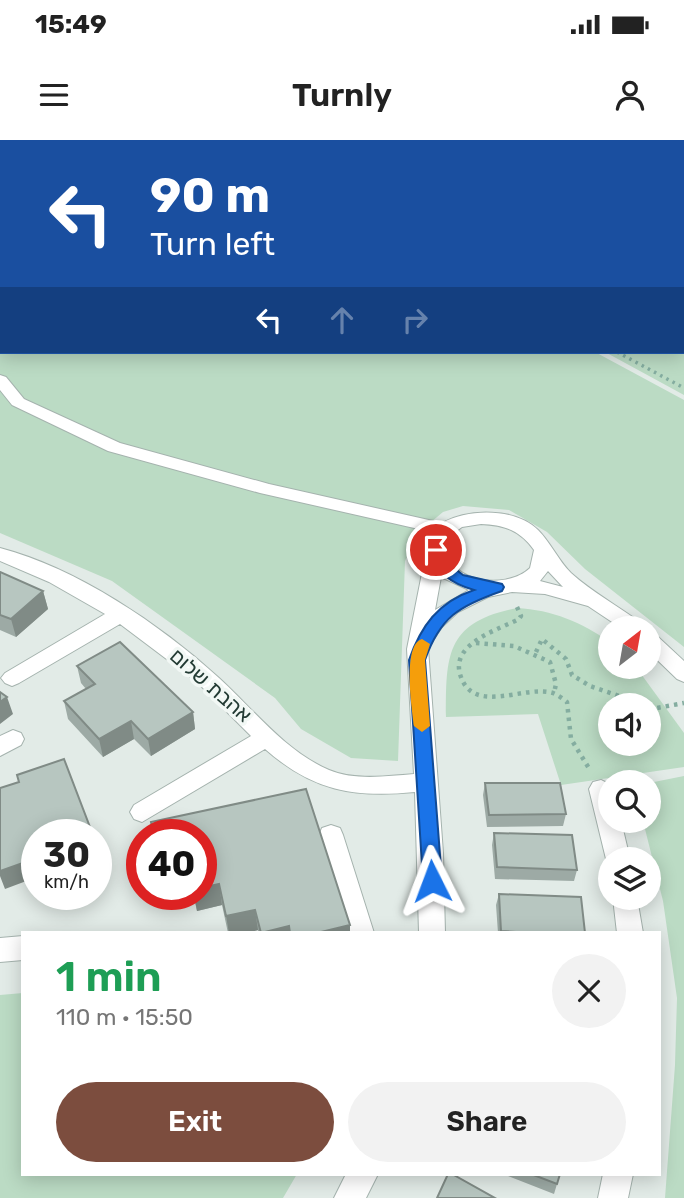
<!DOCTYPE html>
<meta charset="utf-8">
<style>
:root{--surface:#fff;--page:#f2f2f2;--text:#222;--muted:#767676;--accent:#7c4d3e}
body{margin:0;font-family:Rubik,Heebo,sans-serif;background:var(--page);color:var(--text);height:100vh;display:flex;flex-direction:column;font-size:26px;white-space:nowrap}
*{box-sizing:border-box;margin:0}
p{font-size:23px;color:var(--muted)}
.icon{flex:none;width:38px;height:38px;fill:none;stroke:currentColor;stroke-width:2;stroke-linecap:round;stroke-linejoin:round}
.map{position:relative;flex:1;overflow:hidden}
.drawer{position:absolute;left:21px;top:791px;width:640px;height:245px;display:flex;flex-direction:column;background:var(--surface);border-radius:0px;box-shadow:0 4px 18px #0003}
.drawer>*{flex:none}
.top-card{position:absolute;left:0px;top:0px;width:684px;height:214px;box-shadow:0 4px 18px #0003;background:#1a4fa0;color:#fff;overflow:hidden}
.needle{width:46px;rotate:31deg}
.tools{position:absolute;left:598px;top:476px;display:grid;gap:14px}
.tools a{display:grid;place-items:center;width:63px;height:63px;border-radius:50%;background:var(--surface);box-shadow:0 4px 18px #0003;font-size:35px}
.speed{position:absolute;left:21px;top:679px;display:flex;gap:14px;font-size:35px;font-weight:700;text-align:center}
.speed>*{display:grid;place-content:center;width:91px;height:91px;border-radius:50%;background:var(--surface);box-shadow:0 4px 18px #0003;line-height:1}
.speed small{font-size:18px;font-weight:400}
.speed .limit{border:10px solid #d22;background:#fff;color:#111}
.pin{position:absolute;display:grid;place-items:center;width:60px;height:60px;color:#fff;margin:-30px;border:4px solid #fff;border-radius:50%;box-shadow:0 2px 7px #0007}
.me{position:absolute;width:77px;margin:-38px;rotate:357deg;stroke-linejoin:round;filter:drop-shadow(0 0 5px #0008)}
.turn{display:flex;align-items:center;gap:24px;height:147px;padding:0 35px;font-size:32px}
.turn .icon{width:91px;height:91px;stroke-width:2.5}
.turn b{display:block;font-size:49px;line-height:60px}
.lanes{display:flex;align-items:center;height:66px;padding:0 35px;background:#0003;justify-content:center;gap:35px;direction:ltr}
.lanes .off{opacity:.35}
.round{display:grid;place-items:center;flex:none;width:74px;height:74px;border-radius:37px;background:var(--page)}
.head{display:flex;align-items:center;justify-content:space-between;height:119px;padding:0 35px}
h1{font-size:42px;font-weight:600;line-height:52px;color:#1e9e55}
.action{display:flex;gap:14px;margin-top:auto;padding:14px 35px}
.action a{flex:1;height:80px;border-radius:42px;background:var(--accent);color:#fff;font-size:28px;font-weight:600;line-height:80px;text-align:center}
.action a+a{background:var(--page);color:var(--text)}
.status{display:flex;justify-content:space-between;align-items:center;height:49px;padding:0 35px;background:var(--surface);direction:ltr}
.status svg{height:19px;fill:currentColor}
header{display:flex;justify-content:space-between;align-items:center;height:91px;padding:0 35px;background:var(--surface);font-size:32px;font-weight:600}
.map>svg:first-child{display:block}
.green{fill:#bbdbc4;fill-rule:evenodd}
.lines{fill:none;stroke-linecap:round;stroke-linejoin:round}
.stream{fill:#8cc3cd;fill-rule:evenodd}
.minor-casing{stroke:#a5b3ae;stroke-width:2}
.path-far2{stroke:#84ada0;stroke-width:2.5;stroke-dasharray:2 3.5;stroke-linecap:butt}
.path-far1{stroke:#84ada0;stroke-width:3.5;stroke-dasharray:2.5 4.5;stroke-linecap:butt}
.path{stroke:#84ada0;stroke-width:4.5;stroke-dasharray:3.5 5;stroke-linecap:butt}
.minor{fill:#fff;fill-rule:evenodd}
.wall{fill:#9daaa5}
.shaded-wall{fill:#808b86}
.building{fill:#b7c6c0;stroke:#808b86;stroke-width:2}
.route{fill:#1a73e8;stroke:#114b97;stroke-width:2}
.slow{fill:#f59e0b}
.labels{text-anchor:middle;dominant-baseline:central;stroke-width:7;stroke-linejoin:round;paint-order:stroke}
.street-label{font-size:21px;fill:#233b34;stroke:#f2f8f5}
</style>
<div class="status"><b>15:49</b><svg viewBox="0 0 49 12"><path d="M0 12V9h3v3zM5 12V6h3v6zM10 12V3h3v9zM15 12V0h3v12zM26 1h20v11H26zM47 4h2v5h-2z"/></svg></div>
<header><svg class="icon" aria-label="menu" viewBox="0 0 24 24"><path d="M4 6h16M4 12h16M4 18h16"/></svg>Turnly<svg class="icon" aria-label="person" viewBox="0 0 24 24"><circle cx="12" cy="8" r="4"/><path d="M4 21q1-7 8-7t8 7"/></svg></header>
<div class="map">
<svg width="684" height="1058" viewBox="0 0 684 1058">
<rect width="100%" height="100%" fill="#e2ebe7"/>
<path class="green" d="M 0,0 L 490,2 L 2,2 L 2,212 L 595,212 L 684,260 L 684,507 L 585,429 L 547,392 L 509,370 L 463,366 L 443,372 L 418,393 L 405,421 L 398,621 L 351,618 L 301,589 L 275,558 L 112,441 L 0,393 Z
M 550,0 L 684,0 L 684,255 L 605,212 L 682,212 L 682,2 Z
M 517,468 C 552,470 582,482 611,503 L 611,527 L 636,527 L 684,593 L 684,627 L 561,645 L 538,574 L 446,577 C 446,514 446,482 517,468 ZM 649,565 L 649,604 L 611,604 L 611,565 Z
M 684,636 L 684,1058 L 665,1058 L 675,925 L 677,858 L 663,761 L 643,681 L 649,681 L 649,643 Z
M 23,853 L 23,1034 L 297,1034 L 283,1058 L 0,1058 L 0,855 Z"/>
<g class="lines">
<path class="stream" d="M 497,0 L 502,0 L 501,2 L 496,2 Z
M 518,0 L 524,0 L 526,2 L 520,2 Z
M 682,180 L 684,181 L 684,185 L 682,184 Z
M 0,185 L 2,185 L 2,189 L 0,189 Z"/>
<g class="minor-casing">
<path id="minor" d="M 2,97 L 2,107 L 0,107 L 0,98 Z
M 0,142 L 2,142 L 0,151 Z
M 0,235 L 6,237 L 24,259 L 120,303 L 269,344 L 442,383 C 469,368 516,368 538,390 C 551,403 558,420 571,433 C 592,452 618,466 641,483 L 644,488 L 621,488 L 588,466 L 545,454 L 512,452 L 488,457 L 458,472 L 442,487 L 428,508 L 443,713 L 445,793 L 419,793 L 415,652 C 353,658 313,651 265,609 L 142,682 L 134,679 L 130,672 L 134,665 L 251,596 L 197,542 L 120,484 L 19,543 L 12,546 L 5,543 L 1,538 L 5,533 L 105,474 L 49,442 L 0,421 L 0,408 C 77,428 161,485 219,538 C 254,570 285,611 329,630 C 355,641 387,636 414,634 L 407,509 L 429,398 L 432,392 L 260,353 L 108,311 L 12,265 L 0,250 ZM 481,384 C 504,385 520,390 534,410 L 530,428 C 505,452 439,442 447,398 L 462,387 ZM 548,431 L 563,447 L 540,441 ZM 441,437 L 469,450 L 435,470 Z
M 649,493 L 656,495 L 684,521 L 684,542 L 677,539 L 649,512 Z
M 13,590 L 21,593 L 24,599 L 21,605 L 0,616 L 0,596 Z
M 601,640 L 611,645 L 611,681 L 621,681 L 630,719 L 611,719 L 611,727 L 606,719 L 589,649 L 593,642 Z
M 331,685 L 340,688 L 343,695 L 374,793 L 348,793 L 319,695 L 322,688 Z
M 613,758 L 637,758 L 643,793 L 617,793 Z
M 23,796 L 23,820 L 0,822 L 0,798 Z
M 346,1034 L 378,1034 L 366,1058 L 334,1058 Z
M 603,1034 L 633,1034 L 628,1058 L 598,1058 Z"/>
</g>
<path class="path-far2" d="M 571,0 L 575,2
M 613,2 L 616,0"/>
<path class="path-far1" d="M 617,212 L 684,248"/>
<path class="path" d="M 517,467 L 521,476 L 519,479 C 500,489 451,503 460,534 C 472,577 525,544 553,553 C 558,555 563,559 567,562 L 571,599 L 590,630
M 476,503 L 514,506 L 550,522 L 556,544 L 554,553
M 536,512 L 542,499 L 566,519 L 572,535 L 590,546 L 645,565
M 649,566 L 657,568 L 684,563"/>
<use href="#minor" class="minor"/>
</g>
<path class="wall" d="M 0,432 L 43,451 L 48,469 L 16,497 L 0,490 Z
M 77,526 L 193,572 L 195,589 L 151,616 L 134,599 L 103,617 L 68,579 L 64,561 L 86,549 L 81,543 Z
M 485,643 L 566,674 L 563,686 L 487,687 L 483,655 Z
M 494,693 L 577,730 L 574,741 L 495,739 L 492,705 Z
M 201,695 L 350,793 L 258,793 L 258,790 L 247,793 L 228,793 L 222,765 L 197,771 L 194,758 L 168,764 L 166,754 L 201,754 Z
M 499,754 L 585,793 L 498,793 L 496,765 Z
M 503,1034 L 560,1034 L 554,1054 Z"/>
<path class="shaded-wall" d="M 43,451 L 48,469 L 16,497 L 11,479 Z
M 7,557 L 13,574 L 0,584 L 0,562 Z
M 193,572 L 195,589 L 151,616 L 148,599 Z
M 131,581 L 134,599 L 103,617 L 99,599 Z
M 37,718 L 37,737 L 5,749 L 0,736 L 0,731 Z
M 103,718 L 107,735 L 96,739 L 96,720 Z
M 219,744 L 222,765 L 197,771 L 194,754 L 201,754 L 201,748 Z
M 166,754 L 193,754 L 194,758 L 168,764 Z
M 255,770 L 258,790 L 247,793 L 229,793 L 226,776 Z
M 350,785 L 350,793 L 317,793 Z
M 289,786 L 289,793 L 262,793 Z"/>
<path class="building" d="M 0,432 L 43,451 L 11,479 L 0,475 Z
M 120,502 L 193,572 L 148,599 L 131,581 L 99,599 L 64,561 L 95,544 L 77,526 Z
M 0,552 L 7,557 L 0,562 Z
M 64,619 L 93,695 L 37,695 L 37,718 L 0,731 L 0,648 L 19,642 L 17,635 Z
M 485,643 L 560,643 L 566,674 L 489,675 Z
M 306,649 L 350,785 L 317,793 L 290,793 L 289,786 L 261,793 L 255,770 L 226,776 L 219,744 L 201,748 L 201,695 L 154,695 L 151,682 Z
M 494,693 L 572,695 L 577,730 L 497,727 Z
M 96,702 L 103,718 L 96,720 Z
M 499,754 L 581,757 L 585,793 L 532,793 L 501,791 Z
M 448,1034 L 452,1034 L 495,1058 L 437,1058 Z
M 531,1034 L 560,1034 L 557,1044 Z"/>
<path class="route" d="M 436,405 L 441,406 L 448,423 L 463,435 L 502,444 L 504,447 L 502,451 C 459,466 440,477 425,520 L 442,741 L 439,746 L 432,749 L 426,746 L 423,741 L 409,520 C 421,486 438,462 474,450 C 450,443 437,433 429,410 Z"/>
<path class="slow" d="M 422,499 L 430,504 L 425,520 L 430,586 L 422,592 L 414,586 C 412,568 402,505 422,499 Z"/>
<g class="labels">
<g class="street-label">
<text transform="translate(211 545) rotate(41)">אהבת שלום</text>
</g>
</g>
</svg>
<div class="tools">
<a><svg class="needle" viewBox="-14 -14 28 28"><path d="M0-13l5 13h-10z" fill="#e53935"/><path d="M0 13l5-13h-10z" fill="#767676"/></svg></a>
<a><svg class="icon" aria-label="sound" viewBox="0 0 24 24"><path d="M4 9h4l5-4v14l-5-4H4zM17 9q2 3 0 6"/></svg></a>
<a><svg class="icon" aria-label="search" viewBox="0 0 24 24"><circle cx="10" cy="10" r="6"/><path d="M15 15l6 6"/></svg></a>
<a><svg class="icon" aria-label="layers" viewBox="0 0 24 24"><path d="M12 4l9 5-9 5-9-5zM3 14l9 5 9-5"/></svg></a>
</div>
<div class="speed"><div>30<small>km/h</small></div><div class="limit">40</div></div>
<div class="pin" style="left:436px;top:410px;background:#d93025"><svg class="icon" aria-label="arrive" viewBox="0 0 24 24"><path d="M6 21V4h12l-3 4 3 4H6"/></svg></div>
<svg class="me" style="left:432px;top:741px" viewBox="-20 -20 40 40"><path d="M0-17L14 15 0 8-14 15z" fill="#1a73e8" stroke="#fff" stroke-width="4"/></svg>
<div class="top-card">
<div class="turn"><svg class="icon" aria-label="left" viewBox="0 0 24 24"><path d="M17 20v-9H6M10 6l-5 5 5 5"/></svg><div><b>90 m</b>Turn left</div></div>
<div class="lanes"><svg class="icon" aria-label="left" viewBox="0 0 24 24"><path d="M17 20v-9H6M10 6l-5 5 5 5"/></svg><svg class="icon off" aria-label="ahead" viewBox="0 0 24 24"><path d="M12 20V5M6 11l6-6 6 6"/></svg><svg class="icon off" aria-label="right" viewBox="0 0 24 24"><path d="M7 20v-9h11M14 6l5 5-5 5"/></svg></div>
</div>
<section class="drawer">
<div class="head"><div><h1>1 min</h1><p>110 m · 15:50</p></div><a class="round"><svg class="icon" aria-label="close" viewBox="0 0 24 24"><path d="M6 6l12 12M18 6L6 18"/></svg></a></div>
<div class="action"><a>Exit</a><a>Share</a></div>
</section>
</div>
